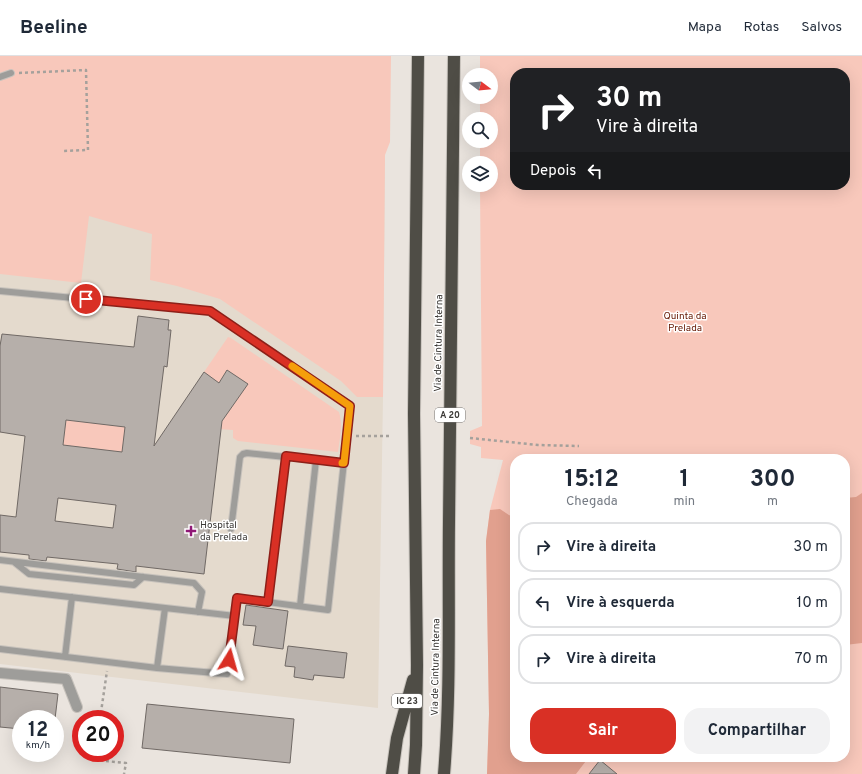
<!DOCTYPE html>
<html lang="pt">
<meta charset="utf-8">
<style>
:root{--surface:#fff;--page:#f2f2f3;--text:#1f2937;--muted:#747a83;--line:#e0e1e3;--accent:#d93025}
body{margin:0;font-family:Overpass,sans-serif;background:var(--page);color:var(--text);height:100vh;display:flex;flex-direction:column;font-size:15px;white-space:nowrap}
*{box-sizing:border-box;margin:0}
p{font-size:13px;color:var(--muted)}
.icon{flex:none;width:22px;height:22px;fill:none;stroke:currentColor;stroke-width:2;stroke-linecap:round;stroke-linejoin:round}
.map{position:relative;flex:1;overflow:hidden}
.side{position:absolute;left:510px;top:398px;width:340px;height:308px;display:flex;flex-direction:column;background:var(--surface);border-radius:16px;box-shadow:0 4px 16px #0002}
.side>*{flex:none}
.hud{position:absolute;left:510px;top:12px;width:340px;height:122px;border-radius:16px;box-shadow:0 4px 16px #0002;background:#202124;color:#fff;overflow:hidden}
.needle{width:26px;rotate:106deg}
.fabs{position:absolute;left:462px;top:12px;display:grid;gap:8px}
.fabs a{display:grid;place-items:center;width:36px;height:36px;border-radius:50%;background:var(--surface);box-shadow:0 4px 16px #0002;font-size:20px}
.speed{position:absolute;left:12px;top:654px;display:flex;gap:8px;font-size:20px;font-weight:700;text-align:center}
.speed>*{display:grid;place-content:center;width:52px;height:52px;border-radius:50%;background:var(--surface);box-shadow:0 4px 16px #0002;line-height:1}
.speed small{font-size:10px;font-weight:400}
.speed .limit{border:6px solid #d22;background:#fff;color:#111}
.pin{position:absolute;display:grid;place-items:center;width:34px;height:34px;color:#fff;margin:-17px;border:2px solid #fff;border-radius:50%;box-shadow:0 1px 4px #0007}
.me{position:absolute;width:44px;margin:-22px;rotate:8deg;stroke-linejoin:round;filter:drop-shadow(0 0 3px #0008)}
.turn{display:flex;align-items:center;gap:14px;height:84px;padding:0 20px;font-size:18px}
.turn .icon{width:52px;height:52px;stroke-width:2.5}
.turn b{display:block;font-size:28px;line-height:34px}
.then{display:flex;align-items:center;height:38px;padding:0 20px;background:#0003;gap:8px;font-size:15px}
.eta{display:flex;justify-content:space-evenly;align-items:center;height:68px;text-align:center}
.eta b{font-size:24px;font-weight:700;line-height:28px}
.button{display:flex;gap:8px;margin-top:auto;padding:8px 20px}
.button a{flex:1;height:46px;border-radius:16px;background:var(--accent);color:#fff;font-size:16px;font-weight:700;line-height:46px;text-align:center}
.button a+a{background:var(--page);color:var(--text)}
ul{padding:0;list-style:none}
li{display:flex;align-items:center;gap:12px;height:50px;margin:0 8px 6px;padding:0 12px;border:2px solid var(--line);border-radius:16px}
li div{flex:1}
li b{display:block;font-size:15px}
li em{font-style:normal}
header{display:flex;align-items:center;gap:24px;box-sizing:border-box;height:56px;padding:0 20px;background:var(--surface);border-bottom:1px solid var(--line)}
header strong{font-size:19px}
nav{display:flex;gap:22px;margin-inline-start:auto;font-size:14px}
.map>svg:first-child{display:block}
.built{fill:#e4dacd}
.green{fill:#f8c8bb;fill-rule:evenodd}
.forest{fill:#e1a08e}
.building{fill:#b6afaa;stroke:#706965;fill-rule:evenodd}
.lines{fill:none;stroke-linecap:round;stroke-linejoin:round}
.lane-casing{stroke:#c7c2bc;stroke-width:8}
.street-casing{stroke:#c7c2bc;stroke-width:12}
.highway-casing{stroke:#c7c2bc;stroke-width:14}
.path{stroke:#a5a19c;stroke-width:2.5;stroke-dasharray:3 3;stroke-linecap:butt}
.lane{stroke:#9e9d9a;stroke-width:6}
.street{stroke:#9e9d9a;stroke-width:10}
.highway{stroke:#4f4d46;stroke-width:12}
.route-casing{stroke:#8d1f18;stroke-width:10}
.route{stroke:#d93025;stroke-width:7}
.slow{stroke:#f59e0b;stroke-width:7}
.poi-dot{fill:#901876;stroke:#fff;stroke-width:1.5}
.labels{text-anchor:middle;dominant-baseline:central;stroke-width:3;stroke-linejoin:round;paint-order:stroke}
.shield{fill:#fff;stroke:#767472;stroke-width:1}
.shield-label{font-size:9px;font-weight:bold;fill:#3b3936}
.park-label{font-size:10px;fill:#671b06;stroke:#fff}
.street-label{font-size:10px;fill:#3b3936;stroke:#fff}
.poi-label{font-size:10px;fill:#3b3936;stroke:#fff;text-anchor:start}
</style>
<header>
<strong>Beeline</strong>
<nav><a>Mapa</a><a>Rotas</a><a>Salvos</a></nav>
</header>
<div class="map">
<svg width="862" height="718" viewBox="0 0 862 718">
<rect width="100%" height="100%" fill="#eae4de"/>
<path class="built" d="M 385,99 L 383,341 L 378,652 L 0,608 L 0,111 Z"/>
<path class="green" d="M 0,0 L 391,0 L 390,86 L 385,99 L 383,341 L 357,341 L 341,325 L 220,243 L 177,230 L 150,224 L 152,178 L 89,160 L 81,227 L 0,218 Z
M 480,0 L 862,0 L 862,718 L 487,718 L 489,658 L 486,485 L 490,454 L 503,404 L 481,402 L 481,391 L 470,388 L 470,375 L 482,370 L 480,129 L 491,129 L 491,107 L 480,107 L 480,85 L 491,85 L 491,63 L 480,63 L 480,41 L 491,41 L 491,19 L 480,19 ZM 515,17 L 845,17 L 845,129 L 515,129 ZM 515,403 L 845,403 L 845,701 L 515,701 Z
M 228,281 L 231,282 L 339,356 C 343,370 340,381 338,396 L 238,385 L 233,382 L 233,374 L 217,373 L 247,328 L 227,314 L 219,327 L 204,316 Z
M 66,364 L 125,371 L 122,396 L 63,389 Z"/>
<path class="forest" d="M 862,437 L 862,587 L 845,589 L 845,442 L 856,441 Z
M 500,453 L 515,463 L 515,701 L 589,701 L 576,718 L 487,718 L 489,658 L 486,485 L 490,454 Z"/>
<path class="building" d="M 138,260 L 169,264 L 168,274 L 171,274 L 167,311 L 164,310 L 154,390 L 204,316 L 219,327 L 227,314 L 248,328 L 222,365 L 204,518 L 136,510 L 136,516 L 117,513 L 118,508 L 47,501 L 46,505 L 29,503 L 29,499 L 0,496 L 0,459 L 16,461 L 25,380 L 0,376 L 0,290 L 2,278 L 134,291 ZM 66,364 L 125,371 L 122,396 L 63,389 ZM 58,442 L 116,449 L 113,472 L 55,465 Z
M 246,549 L 288,555 L 283,593 L 253,589 L 256,570 L 243,569 Z
M 288,590 L 347,597 L 344,622 L 314,619 L 313,624 L 294,621 L 295,611 L 285,610 Z
M 0,631 L 58,638 L 55,663 L 21,663 L 21,673 L 0,671 Z
M 147,648 L 294,663 L 290,707 L 142,692 Z
M 600,704 L 617,718 L 589,718 Z"/>
<g class="lines">
<g class="lane-casing">
<path id="lane" d="M 0,21 L 11,17
M 0,235 L 210,255 L 350,350 L 328,554 L 237,542 L 227,618 L 157,612 L 0,593
M 231,473 L 240,401 L 243,398 L 247,397 L 344,407
M 0,504 L 194,527 L 202,536 L 198,556
M 14,506 L 29,518 L 134,529 L 143,521
M 0,533 L 235,560
M 268,547 L 286,400
M 300,550 L 316,404
M 65,601 L 72,541
M 157,612 L 165,552"/>
</g>
<g class="street-casing">
<path id="street" d="M 0,617 L 66,623 L 77,651"/>
</g>
<g class="highway-casing">
<path id="highway" d="M 392,718 L 397,682 L 413,624
M 414,718 L 416,689 L 417,609 L 414,358 L 418,0
M 444,718 C 451,634 448,550 449,466 C 451,310 452,155 454,0"/>
</g>
<path class="path" d="M 19,17 L 86,14 L 88,94 L 62,95
M 356,380 L 389,380
M 470,382 L 538,389 L 579,390
M 100,663 L 107,615
M 96,697 L 95,704 L 126,707 L 124,718"/>
<use href="#lane" class="lane"/>
<use href="#street" class="street"/>
<use href="#highway" class="highway"/>
</g>
<g class="lines">
<g class="route-casing">
<path id="route" d="M 86,243 L 210,255 L 350,350 L 344,407 L 286,400 L 268,546 L 237,542 L 229,604"/>
</g>
<use href="#route" class="route"/>
<path class="slow" d="M 292,310 L 350,350 L 344,407 L 342,407"/>
</g>
<path class="poi-dot" d="M189 469h4v4h4v4h-4v4h-4v-4h-4v-4h4z"/>
<g class="labels">
<g class="shield">
<rect x="435" y="352" width="30" height="14" rx="3"/>
<rect x="392" y="638" width="30" height="14" rx="3"/>
</g>
<g class="shield-label">
<text x="450" y="359">A 20</text>
<text x="407" y="645">IC 23</text>
</g>
<g class="park-label">
<text x="685" y="260">Quinta da<tspan x="685" dy="12">Prelada</tspan></text>
</g>
<g class="street-label">
<text transform="translate(439 287) rotate(-89)">Via de Cintura Interna</text>
<text transform="translate(436 611) rotate(-89)">Via de Cintura Interna</text>
</g>
<g class="poi-label">
<text x="200" y="469">Hospital<tspan x="200" dy="12">da Prelada</tspan></text>
</g>
</g>
</svg>
<div class="fabs">
<a><svg class="needle" viewBox="-14 -14 28 28"><path d="M0-13l5 13h-10z" fill="#e53935"/><path d="M0 13l5-13h-10z" fill="#747a83"/></svg></a>
<a><svg class="icon" aria-label="search" viewBox="0 0 24 24"><circle cx="10" cy="10" r="6"/><path d="M15 15l6 6"/></svg></a>
<a><svg class="icon" aria-label="layers" viewBox="0 0 24 24"><path d="M12 4l9 5-9 5-9-5zM3 14l9 5 9-5"/></svg></a>
</div>
<div class="speed"><div>12<small>km/h</small></div><div class="limit">20</div></div>
<div class="pin" style="left:86px;top:243px;background:#d93025"><svg class="icon" aria-label="arrive" viewBox="0 0 24 24"><path d="M6 21V4h12l-3 4 3 4H6"/></svg></div>
<svg class="me" style="left:229px;top:604px" viewBox="-20 -20 40 40"><path d="M0-17L14 15 0 8-14 15z" fill="#d93025" stroke="#fff" stroke-width="4"/></svg>
<div class="hud">
<div class="turn"><svg class="icon" aria-label="right" viewBox="0 0 24 24"><path d="M7 20v-9h11M14 6l5 5-5 5"/></svg><div><b>30 m</b>Vire à direita</div></div>
<div class="then">Depois<svg class="icon" aria-label="left" viewBox="0 0 24 24"><path d="M17 20v-9H6M10 6l-5 5 5 5"/></svg></div>
</div>
<section class="side">
<div class="eta">
<div><b>15:12</b><p>Chegada</p></div>
<div><b>1</b><p>min</p></div>
<div><b>300</b><p>m</p></div>
</div>
<ul>
<li><svg class="icon" aria-label="right" viewBox="0 0 24 24"><path d="M7 20v-9h11M14 6l5 5-5 5"/></svg><div><b>Vire à direita</b></div><em>30 m</em></li>
<li><svg class="icon" aria-label="left" viewBox="0 0 24 24"><path d="M17 20v-9H6M10 6l-5 5 5 5"/></svg><div><b>Vire à esquerda</b></div><em>10 m</em></li>
<li><svg class="icon" aria-label="right" viewBox="0 0 24 24"><path d="M7 20v-9h11M14 6l5 5-5 5"/></svg><div><b>Vire à direita</b></div><em>70 m</em></li>
</ul>
<div class="button"><a>Sair</a><a>Compartilhar</a></div>
</section>
</div>
